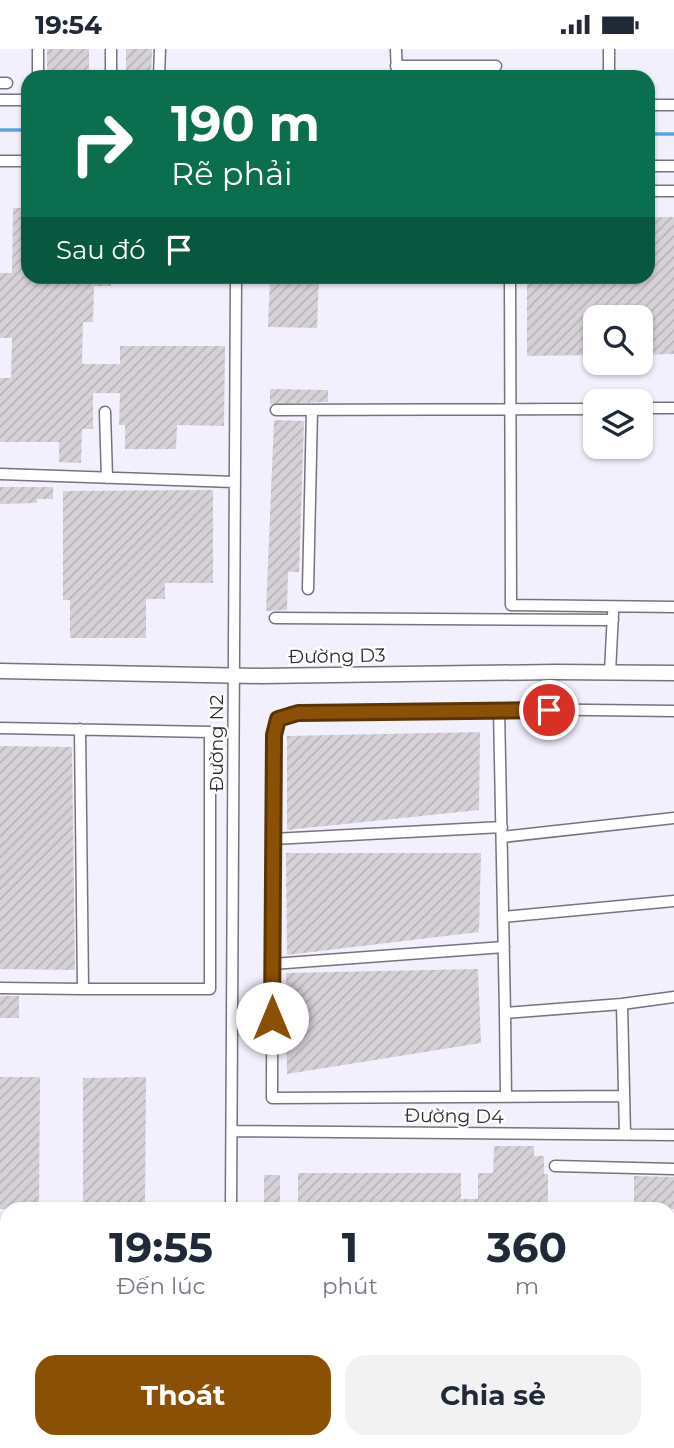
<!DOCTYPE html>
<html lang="vi">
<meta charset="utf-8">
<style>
:root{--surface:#fff;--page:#f2f2f3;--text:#1f2937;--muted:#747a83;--accent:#8a5106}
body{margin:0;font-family:Montserrat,sans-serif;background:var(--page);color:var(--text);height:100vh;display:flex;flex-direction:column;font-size:26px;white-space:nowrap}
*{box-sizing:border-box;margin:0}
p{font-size:23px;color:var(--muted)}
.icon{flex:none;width:38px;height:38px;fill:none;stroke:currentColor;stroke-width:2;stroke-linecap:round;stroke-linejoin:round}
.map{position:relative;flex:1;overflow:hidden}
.side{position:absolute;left:0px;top:1153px;width:676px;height:247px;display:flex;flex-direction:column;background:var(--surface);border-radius:21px 21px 0 0;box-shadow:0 2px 5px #0004}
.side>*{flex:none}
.banner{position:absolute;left:21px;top:21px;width:634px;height:214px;border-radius:21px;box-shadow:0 2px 5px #0004;background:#0b6e4f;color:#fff;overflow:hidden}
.buttons{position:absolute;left:583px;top:256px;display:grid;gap:14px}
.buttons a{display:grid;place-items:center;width:70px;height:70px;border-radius:14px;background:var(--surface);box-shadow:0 2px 5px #0004;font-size:35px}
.pin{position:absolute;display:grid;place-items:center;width:60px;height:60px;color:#fff;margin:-30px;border:4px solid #fff;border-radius:50%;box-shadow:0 2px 7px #0007}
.me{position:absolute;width:77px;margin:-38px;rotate:0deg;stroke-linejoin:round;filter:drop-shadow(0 0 5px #0008)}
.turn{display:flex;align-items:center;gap:24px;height:147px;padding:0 35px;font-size:32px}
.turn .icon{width:91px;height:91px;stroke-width:2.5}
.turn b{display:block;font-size:49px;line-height:60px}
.then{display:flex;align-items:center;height:66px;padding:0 35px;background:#0003;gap:14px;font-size:26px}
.eta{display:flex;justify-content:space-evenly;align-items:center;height:119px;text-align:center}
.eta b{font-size:42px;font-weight:700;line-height:49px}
.cta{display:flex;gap:14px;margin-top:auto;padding:14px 35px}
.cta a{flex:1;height:80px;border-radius:21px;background:var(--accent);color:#fff;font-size:28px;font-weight:700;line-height:80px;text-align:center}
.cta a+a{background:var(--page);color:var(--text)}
.status{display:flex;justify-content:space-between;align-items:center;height:49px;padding:0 35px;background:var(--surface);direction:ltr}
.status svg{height:19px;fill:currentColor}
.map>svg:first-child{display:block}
.built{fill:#f3f0fe;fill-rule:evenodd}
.water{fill:url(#water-rules)}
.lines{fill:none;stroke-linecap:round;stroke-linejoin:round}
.stream{stroke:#5ba5e1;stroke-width:3.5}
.building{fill:url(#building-hatch)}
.minor-casing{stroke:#75747a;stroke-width:13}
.major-casing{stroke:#75747a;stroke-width:17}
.minor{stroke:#fff;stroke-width:10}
.major{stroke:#fff;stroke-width:14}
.route-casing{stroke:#5a3504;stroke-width:18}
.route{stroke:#8a5106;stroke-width:12}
.labels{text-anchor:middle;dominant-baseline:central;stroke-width:5;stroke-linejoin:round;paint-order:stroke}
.street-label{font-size:19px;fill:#2e2d30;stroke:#fff}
</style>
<div class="status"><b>19:54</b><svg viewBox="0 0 49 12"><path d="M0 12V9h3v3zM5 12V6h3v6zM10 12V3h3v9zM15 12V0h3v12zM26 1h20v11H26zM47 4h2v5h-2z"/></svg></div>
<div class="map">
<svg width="674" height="1399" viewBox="0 0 674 1399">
<defs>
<pattern id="water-rules" width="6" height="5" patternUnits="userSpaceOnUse" patternTransform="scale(1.75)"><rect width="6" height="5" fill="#5ba5e1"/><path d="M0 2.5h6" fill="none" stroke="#4c87b7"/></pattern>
<pattern id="building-hatch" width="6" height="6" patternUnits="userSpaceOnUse" patternTransform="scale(1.75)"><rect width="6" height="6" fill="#d6d1d7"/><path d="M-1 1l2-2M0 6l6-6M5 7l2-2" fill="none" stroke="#b8b4b9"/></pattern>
</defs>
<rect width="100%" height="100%" fill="#faf9fe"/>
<path class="built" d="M 0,0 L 674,0 L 674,1332 L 668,1332 L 668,1160 L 7,1160 L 7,1345 L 0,1345 ZM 28,28 L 648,28 L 648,228 L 28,228 ZM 595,268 L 640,268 L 640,313 L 595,313 ZM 595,352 L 640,352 L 640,397 L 595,397 Z"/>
<path class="water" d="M 669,1338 L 674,1338 L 674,1399 L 89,1399 L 88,1393 L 668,1393 Z"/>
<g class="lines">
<path class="stream" d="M 0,81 L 28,81
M 648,85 L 674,85"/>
</g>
<path class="building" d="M 47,0 L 89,0 L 89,28 L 47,28 Z
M 126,0 L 152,0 L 151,28 L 126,28 Z
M 13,159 L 28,159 L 28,228 L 111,228 L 111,237 L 94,237 L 93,273 L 83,273 L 82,315 L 120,315 L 120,297 L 225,297 L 224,377 L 177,376 L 176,400 L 125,400 L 125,376 L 119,376 L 120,344 L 93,344 L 93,380 L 82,380 L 81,414 L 59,413 L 59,393 L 0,393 L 0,329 L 11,329 L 12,289 L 0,289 L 0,224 L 12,224 Z
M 648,168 L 674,168 L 674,305 L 640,306 L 640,268 L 595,268 L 595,306 L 527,307 L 527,228 L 648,228 Z
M 270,228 L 319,228 L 317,279 L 268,278 Z
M 270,340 L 328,341 L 328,353 L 270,355 Z
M 274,371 L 304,372 L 299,523 L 288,523 L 287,561 L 266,562 Z
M 0,438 L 53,438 L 53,450 L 37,450 L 37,454 L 0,455 Z
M 213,441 L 213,534 L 165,534 L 165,550 L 146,550 L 146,589 L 70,589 L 70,551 L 63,551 L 63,442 Z
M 480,683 L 479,761 L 287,781 L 287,687 Z
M 0,697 L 72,698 L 75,921 L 0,920 Z
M 286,804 L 481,804 L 479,883 L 287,906 Z
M 478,920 L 481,994 L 287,1025 L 286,924 Z
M 0,947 L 19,947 L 19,969 L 0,969 Z
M 0,1028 L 40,1028 L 39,1160 L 0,1160 Z
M 146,1028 L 145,1160 L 83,1160 L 83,1029 Z
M 494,1097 L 534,1097 L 534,1107 L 544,1107 L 544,1125 L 548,1125 L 548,1160 L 298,1160 L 298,1124 L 461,1124 L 461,1150 L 478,1150 L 478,1124 L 493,1124 Z
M 264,1126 L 280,1126 L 280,1160 L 264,1160 Z
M 634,1127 L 674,1128 L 674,1160 L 634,1160 Z"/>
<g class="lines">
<g class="minor-casing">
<path id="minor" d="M 111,0 L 111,28
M 396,0 L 397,28
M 396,17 L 496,17
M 38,28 L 38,0
M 159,28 L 160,0
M 609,28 L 609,0
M 0,34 L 7,34
M 0,51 L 28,51
M 648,56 L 674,56
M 0,112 L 28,112
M 648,117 L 674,117
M 648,142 L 674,142
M 510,228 L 511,556 L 674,558
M 640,359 L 674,359
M 276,361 L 595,360
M 105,363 L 107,429
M 0,425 L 234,433
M 308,540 L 312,361
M 275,569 L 613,571
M 610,623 L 613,564
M 499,660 L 674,662
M 0,679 L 210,683 L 210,940 L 83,940
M 502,788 L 674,769
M 273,790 L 502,778
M 503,868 L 674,852
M 272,915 L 504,898
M 0,939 L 83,940 L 80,680
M 622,955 L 674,948
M 505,964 L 506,1048
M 624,1047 L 272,1049 L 273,686 L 279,670 L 290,664 L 499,660 L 505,964 L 622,955 L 625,1086
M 233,1082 L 674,1086
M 555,1117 L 674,1120
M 231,1160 L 236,228"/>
</g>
<g class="major-casing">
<path id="major" d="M 0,622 L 261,627 L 555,623 L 674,624"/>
</g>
<use href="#minor" class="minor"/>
<use href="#major" class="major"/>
</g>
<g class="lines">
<g class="route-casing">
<path id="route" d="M 272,969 L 274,686 L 278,670 L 298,664 L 549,661"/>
</g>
<use href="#route" class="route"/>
</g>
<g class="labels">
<g class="street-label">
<text transform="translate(337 607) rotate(-1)">Đường D3</text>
<text transform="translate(216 694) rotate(-90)">Đường N2</text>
<text transform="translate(454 1067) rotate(1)">Đường D4</text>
</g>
</g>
</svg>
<div class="buttons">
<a><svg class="icon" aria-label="search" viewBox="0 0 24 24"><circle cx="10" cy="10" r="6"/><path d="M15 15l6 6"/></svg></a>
<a><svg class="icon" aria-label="layers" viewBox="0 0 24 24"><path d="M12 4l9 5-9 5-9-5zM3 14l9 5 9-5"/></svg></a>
</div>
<div class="pin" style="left:549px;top:661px;background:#d93025"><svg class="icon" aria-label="arrive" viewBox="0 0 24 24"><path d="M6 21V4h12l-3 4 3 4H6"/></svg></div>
<svg class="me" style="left:272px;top:969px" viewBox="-20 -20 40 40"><circle r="19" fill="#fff"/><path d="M0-13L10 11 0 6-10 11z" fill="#8a5106"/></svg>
<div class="banner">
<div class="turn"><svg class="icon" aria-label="right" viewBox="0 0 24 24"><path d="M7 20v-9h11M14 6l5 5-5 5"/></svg><div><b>190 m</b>Rẽ phải</div></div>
<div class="then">Sau đó<svg class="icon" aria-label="arrive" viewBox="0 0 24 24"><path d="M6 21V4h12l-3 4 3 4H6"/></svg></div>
</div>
<section class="side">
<div class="eta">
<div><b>19:55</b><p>Đến lúc</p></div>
<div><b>1</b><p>phút</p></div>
<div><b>360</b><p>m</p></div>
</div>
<div class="cta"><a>Thoát</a><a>Chia sẻ</a></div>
</section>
</div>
